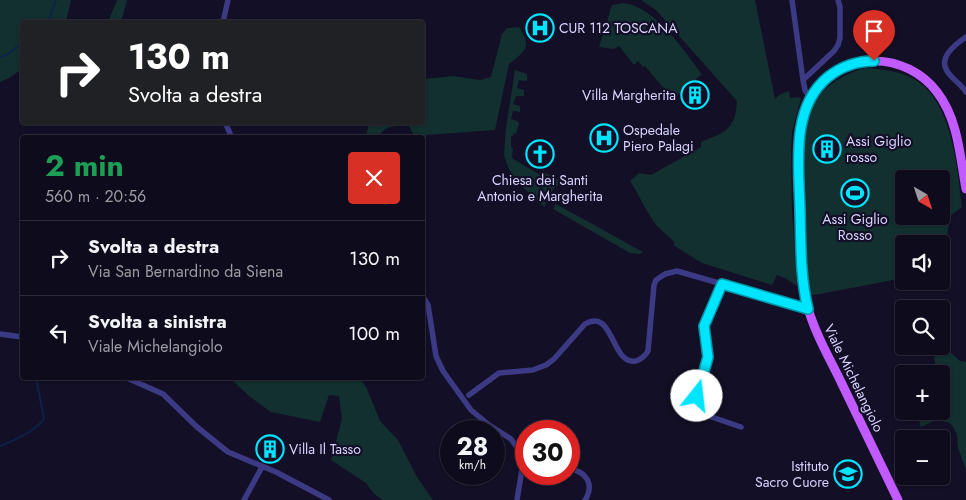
<!DOCTYPE html>
<html lang="it">
<meta charset="utf-8">
<style>
:root{--surface:#0e0b1c;--page:#171425;--text:#f1f3f6;--muted:#9b9ba3;--line:#2e2b3b}
body{margin:0;font-family:Jost,sans-serif;background:var(--page);color:var(--text);height:100vh;display:flex;flex-direction:column;font-size:19px;white-space:nowrap}
*{box-sizing:border-box;margin:0}
p{font-size:16px;color:var(--muted)}
.icon{flex:none;width:28px;height:28px;fill:none;stroke:currentColor;stroke-width:2;stroke-linecap:round;stroke-linejoin:round}
.map{position:relative;flex:1;overflow:hidden}
.drawer{position:absolute;left:20px;top:135px;width:405px;height:245px;display:flex;flex-direction:column;background:var(--surface);border-radius:5px;box-shadow:0 1px 4px #0004,0 0 0 1px var(--line)}
.drawer>*{flex:none}
.top-card{position:absolute;left:20px;top:20px;width:405px;height:105px;border-radius:5px;box-shadow:0 1px 4px #0004,0 0 0 1px var(--line);background:#202124;color:#fff;overflow:hidden}
.needle{width:32px;rotate:141deg}
.controls{position:absolute;left:895px;top:170px;display:grid;gap:10px}
.controls a{display:grid;place-items:center;width:55px;height:55px;border-radius:5px;background:var(--surface);box-shadow:0 1px 4px #0004,0 0 0 1px var(--line);font-size:25px}
.speed{position:absolute;left:440px;top:420px;display:flex;gap:10px;font-size:25px;font-weight:700;text-align:center}
.speed>*{display:grid;place-content:center;width:65px;height:65px;border-radius:50%;background:var(--surface);box-shadow:0 1px 4px #0004,0 0 0 1px var(--line);line-height:1}
.speed small{font-size:12px;font-weight:400}
.speed .limit{border:8px solid #d22;background:#fff;color:#111}
.pin{position:absolute;display:grid;place-items:center;width:42px;height:42px;color:#fff;margin:-51px -21px;border-radius:50% 50% 50% 0;rotate:-45deg;box-shadow:0 0 5px #0007}
.pin .icon{rotate:45deg}
.me{position:absolute;width:55px;margin:-28px;rotate:16deg;stroke-linejoin:round;filter:drop-shadow(0 0 4px #0008)}
.turn{display:flex;align-items:center;gap:18px;height:105px;padding:0 25px;font-size:22px}
.turn .icon{width:65px;height:65px;stroke-width:2.5}
.turn b{display:block;font-size:35px;line-height:42px}
.round{display:grid;place-items:center;flex:none;width:52px;height:52px;border-radius:5px;background:var(--page)}
.headline{display:flex;align-items:center;justify-content:space-between;height:85px;padding:0 25px}
h1{font-size:30px;font-weight:700;line-height:38px;color:#1e9e55}
ul{padding:0;list-style:none}
li{display:flex;align-items:center;gap:15px;height:75px;padding:0 25px;border-top:1px solid var(--line)}
li div{flex:1}
li b{display:block;font-size:19px}
li em{font-style:normal}
.map>svg:first-child{display:block}
.green{fill:#12302f;fill-rule:evenodd}
.lines{fill:none;stroke-linecap:round;stroke-linejoin:round}
.stream{stroke:#0c2248;stroke-width:2}
.street{stroke:#3d3a85;stroke-width:5.5}
.primary{stroke:#c25bff;stroke-width:9}
.route-casing{stroke:#0095a6;stroke-width:12}
.route{stroke:#00e5ff;stroke-width:9}
.labels{text-anchor:middle;dominant-baseline:central;stroke-width:4.5;stroke-linejoin:round;paint-order:stroke}
.poi-label{font-size:14px;fill:#d9d4ff;stroke:#130f26;text-anchor:start}
.street-label{font-size:14px;fill:#d9d4ff;stroke:#130f26}
</style>
<div class="map">
<svg width="966" height="500" viewBox="0 0 966 500">
<rect width="100%" height="100%" fill="#130f26"/>
<path class="green" d="M 0,0 L 71,0 L 66,22 L 22,22 L 22,69 L 9,78 L 0,82 Z
M 117,0 L 127,0 L 121,22 L 108,22 Z
M 641,0 L 755,0 L 775,99 L 779,95 L 789,91 L 790,98 L 798,97 L 801,98 L 792,132 L 791,153 L 792,211 L 797,286 L 785,278 L 777,275 L 772,285 L 702,263 L 673,245 L 675,243 C 669,236 663,232 657,226 C 647,213 639,195 630,181 L 639,173 L 651,175 L 701,147 L 701,142 C 724,133 736,129 737,101 L 656,10 Z
M 624,3 C 657,8 682,49 702,74 L 673,99 L 645,66 L 643,67 L 638,61 L 634,65 L 619,46 L 614,49 L 599,47 L 612,5 Z
M 519,27 C 532,46 526,51 509,64 L 495,130 L 426,135 L 426,148 L 423,149 L 422,138 L 415,137 L 409,126 C 397,126 384,124 379,137 L 366,137 L 369,123 L 422,122 L 424,79 L 453,76 L 480,80 L 491,77 L 502,34 L 507,28 Z
M 865,68 C 882,69 899,71 914,79 C 953,102 957,167 962,207 L 950,216 L 942,271 L 941,244 L 904,244 L 904,278 L 809,296 L 807,278 C 807,249 806,221 806,193 C 805,164 800,132 813,105 C 823,86 845,73 865,68 ZM 904,179 L 941,179 L 941,216 L 904,216 Z
M 515,70 L 527,74 L 527,81 L 519,80 L 517,88 L 524,90 L 524,96 L 516,96 L 513,104 L 520,106 L 520,112 L 513,111 L 511,119 L 517,121 L 519,123 L 516,134 L 514,133 L 513,136 L 511,136 L 511,147 L 513,148 L 512,158 L 542,176 L 544,172 L 564,183 C 553,185 547,196 545,207 L 518,183 L 508,167 L 504,155 L 506,128 Z
M 556,204 L 643,252 L 640,254 L 630,253 L 553,209 Z
M 949,351 L 960,361 L 966,362 L 966,470 L 958,448 L 957,434 L 952,425 L 947,422 L 936,420 L 921,427 L 916,411 L 941,411 L 941,374 L 937,374 L 934,357 Z
M 230,378 L 360,378 L 367,389 L 380,421 L 398,440 L 417,477 L 433,500 L 383,500 L 374,494 L 366,483 L 331,460 L 342,419 L 339,396 L 329,395 L 320,422 L 271,412 L 249,396 Z"/>
<g class="lines">
<path class="stream" d="M 48,22 L 56,0
M 0,57 L 8,54 L 22,43
M 0,446 C 15,440 34,432 44,419 L 36,378"/>
<path class="street" d="M 792,0 L 803,80 L 805,90 L 810,99
M 223,22 L 228,0
M 966,37 C 956,44 938,57 947,71 C 952,79 961,84 966,92
M 803,80 L 834,51 L 838,45 L 840,38 L 840,7 L 838,0
M 225,122 L 232,138
M 722,284 L 704,326 L 708,357 L 694,407 L 703,414 L 741,427
M 422,295 L 428,305 L 436,356 L 443,371 L 471,410 L 489,425 L 511,439 L 526,460
M 0,334 L 22,337
M 127,378 L 163,394 L 197,427 L 228,452 L 276,472 L 329,500
M 469,395 L 499,373 L 533,370 L 546,365 L 554,359 L 585,324 C 614,307 611,366 636,361 C 642,359 645,356 648,351 L 654,285 L 656,280 L 665,274 L 677,271 L 808,309
M 569,469 C 586,471 595,484 585,500
M 544,474 L 552,474
M 244,500 L 262,467
M 517,500 L 524,457"/>
<path class="primary" d="M 898,500 C 879,461 861,423 842,384 C 829,357 813,330 806,301 C 799,269 801,235 800,203 C 799,179 796,154 800,131 C 803,118 806,104 814,92 C 842,49 907,52 937,92 C 958,119 960,156 966,189"/>
</g>
<g class="lines">
<g class="route-casing">
<path id="route" d="M 697,396 L 708,357 L 704,326 L 722,284 L 808,309 C 800,277 801,243 800,210 C 799,166 790,108 828,77 C 842,66 856,61 874,61"/>
</g>
<use href="#route" class="route"/>
</g>
<defs>
<g id="hospital-ring" transform="scale(1.4375)"><circle r="9.5" fill="#130f26" stroke="#00e5ff" stroke-width="1.5"/><path d="M-5-5h3v3.5h4V-5h3V5h-3V1.5h-4V5h-3Z" fill="#00e5ff"/></g>
<g id="building-ring" transform="scale(1.4375)"><circle r="9.5" fill="#130f26" stroke="#00e5ff" stroke-width="1.5"/><path d="M-4-6H4V6H1V3H-1V6H-4ZM-2.5-4.3h1.7v1.8h-1.7ZM.8-4.3h1.7v1.8H.8ZM-2.5-1h1.7V.8h-1.7ZM.8-1h1.7V.8H.8Z" fill="#00e5ff"/></g>
<g id="church-ring" transform="scale(1.4375)"><circle r="9.5" fill="#130f26" stroke="#00e5ff" stroke-width="1.5"/><path d="M-1.2-6h2.4v3.5h3.3v2.4h-3.3V6h-2.4V-.1h-3.3v-2.4h3.3Z" fill="#00e5ff"/></g>
<g id="stadium-ring" transform="scale(1.4375)"><circle r="9.5" fill="#130f26" stroke="#00e5ff" stroke-width="1.5"/><path d="M0-5a6.5 5 0 1 0 0 10a6.5 5 0 1 0 0-10ZM-3.5-1.8h7v3.6h-7Z" fill="#00e5ff"/></g>
<g id="school-ring" transform="scale(1.4375)"><circle r="9.5" fill="#130f26" stroke="#00e5ff" stroke-width="1.5"/><path d="M0-5L7-2L0 1L-7-2ZM-4 1L0 2.5L4 1V4Q0 6-4 4Z" fill="#00e5ff"/></g>
</defs>
<g fill-rule="evenodd">
<use href="#hospital-ring" x="540" y="28"/>
<use href="#building-ring" x="695" y="95"/>
<use href="#hospital-ring" x="604" y="138"/>
<use href="#building-ring" x="827" y="149"/>
<use href="#church-ring" x="540" y="154"/>
<use href="#stadium-ring" x="855" y="193"/>
<use href="#building-ring" x="270" y="449"/>
<use href="#school-ring" x="848" y="474"/>
</g>
<g class="labels">
<g class="poi-label">
<text x="559" y="28">CUR 112 TOSCANA</text>
<text x="676" y="95" text-anchor="end">Villa Margherita</text>
<text x="623" y="130">Ospedale<tspan x="623" dy="16">Piero Palagi</tspan></text>
<text x="846" y="141">Assi Giglio<tspan x="846" dy="16">rosso</tspan></text>
<text x="540" y="180" text-anchor="middle">Chiesa dei Santi<tspan x="540" dy="16">Antonio e Margherita</tspan></text>
<text x="855" y="219" text-anchor="middle">Assi Giglio<tspan x="855" dy="16">Rosso</tspan></text>
<text x="289" y="449">Villa Il Tasso</text>
<text x="829" y="466" text-anchor="end">Istituto<tspan x="829" dy="16">Sacro Cuore</tspan></text>
</g>
<g class="street-label">
<text transform="translate(854 378) rotate(64)">Viale Michelangiolo</text>
</g>
</g>
</svg>
<div class="controls">
<a><svg class="needle" viewBox="-14 -14 28 28"><path d="M0-13l5 13h-10z" fill="#e53935"/><path d="M0 13l5-13h-10z" fill="#9b9ba3"/></svg></a>
<a><svg class="icon" aria-label="sound" viewBox="0 0 24 24"><path d="M4 9h4l5-4v14l-5-4H4zM17 9q2 3 0 6"/></svg></a>
<a><svg class="icon" aria-label="search" viewBox="0 0 24 24"><circle cx="10" cy="10" r="6"/><path d="M15 15l6 6"/></svg></a>
<a>+</a>
<a>−</a>
</div>
<div class="speed"><div>28<small>km/h</small></div><div class="limit">30</div></div>
<div class="pin" style="left:874px;top:61px;background:#d93025"><svg class="icon" aria-label="arrive" viewBox="0 0 24 24"><path d="M6 21V4h12l-3 4 3 4H6"/></svg></div>
<svg class="me" style="left:697px;top:396px" viewBox="-20 -20 40 40"><circle r="19" fill="#fff"/><path d="M0-13L10 11 0 6-10 11z" fill="#00e5ff"/></svg>
<div class="top-card">
<div class="turn"><svg class="icon" aria-label="right" viewBox="0 0 24 24"><path d="M7 20v-9h11M14 6l5 5-5 5"/></svg><div><b>130 m</b>Svolta a destra</div></div>
</div>
<section class="drawer">
<div class="headline"><div><h1>2 min</h1><p>560 m · 20:56</p></div><a class="round" style="background:#d93025;color:#fff"><svg class="icon" aria-label="close" viewBox="0 0 24 24"><path d="M6 6l12 12M18 6L6 18"/></svg></a></div>
<ul>
<li><svg class="icon" aria-label="right" viewBox="0 0 24 24"><path d="M7 20v-9h11M14 6l5 5-5 5"/></svg><div><b>Svolta a destra</b><p>Via San Bernardino da Siena</p></div><em>130 m</em></li>
<li><svg class="icon" aria-label="left" viewBox="0 0 24 24"><path d="M17 20v-9H6M10 6l-5 5 5 5"/></svg><div><b>Svolta a sinistra</b><p>Viale Michelangiolo</p></div><em>100 m</em></li>
</ul>
</section>
</div>
